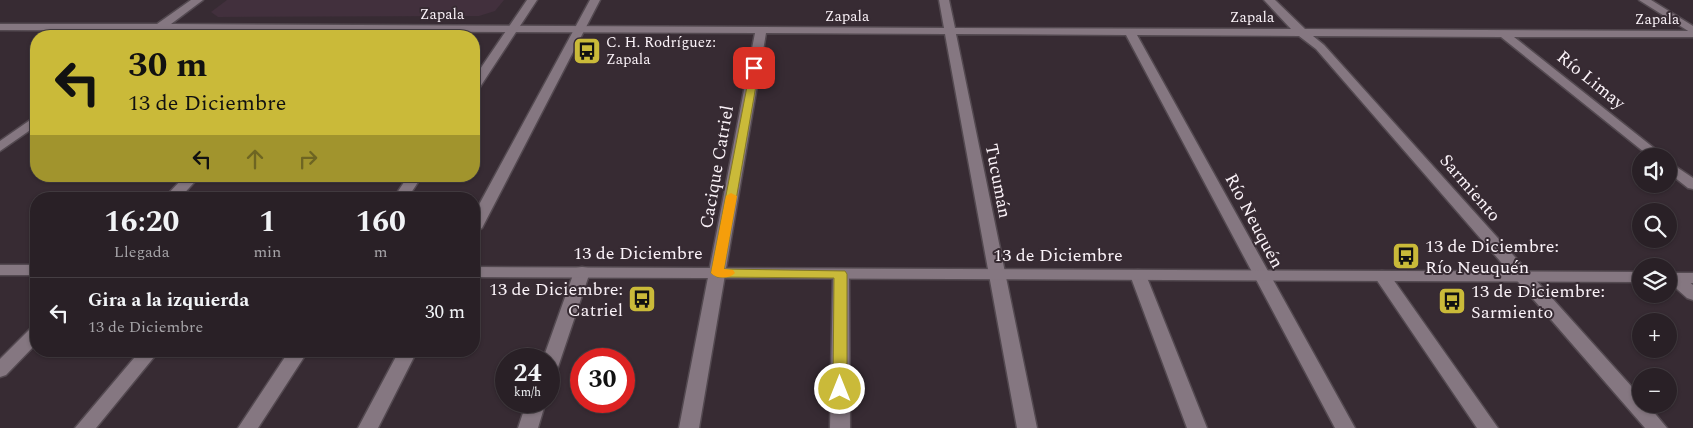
<!DOCTYPE html>
<html lang="es">
<meta charset="utf-8">
<style>
:root{--surface:#292026;--page:#31282e;--text:#f1f3f6;--muted:#a5a3a7;--line:#453e43}
body{margin:0;font-family:Spectral,serif;background:var(--page);color:var(--text);height:100vh;display:flex;flex-direction:column;font-size:19px;white-space:nowrap}
*{box-sizing:border-box;margin:0}
p{font-size:16px;color:var(--muted)}
.icon{flex:none;width:28px;height:28px;fill:none;stroke:currentColor;stroke-width:2;stroke-linecap:round;stroke-linejoin:round}
.map{position:relative;flex:1;overflow:hidden}
.side{position:absolute;left:30px;top:192px;width:450px;height:165px;display:flex;flex-direction:column;background:var(--surface);border-radius:20px;box-shadow:0 1px 4px #0004,0 0 0 1px var(--line)}
.side>*{flex:none}
.hud{position:absolute;left:30px;top:30px;width:450px;height:152px;border-radius:20px;box-shadow:0 1px 4px #0004,0 0 0 1px var(--line);background:#caba39;color:#111;overflow:hidden}
.fabs{position:absolute;left:1632px;top:148px;display:grid;gap:10px}
.fabs a{display:grid;place-items:center;width:45px;height:45px;border-radius:50%;background:var(--surface);box-shadow:0 1px 4px #0004,0 0 0 1px var(--line);font-size:25px}
.speed{position:absolute;left:495px;top:348px;display:flex;gap:10px;font-size:25px;font-weight:700;text-align:center}
.speed>*{display:grid;place-content:center;width:65px;height:65px;border-radius:50%;background:var(--surface);box-shadow:0 1px 4px #0004,0 0 0 1px var(--line);line-height:1}
.speed small{font-size:12px;font-weight:400}
.speed .limit{border:8px solid #d22;background:#fff;color:#111}
.pin{position:absolute;display:grid;place-items:center;width:42px;height:42px;color:#fff;margin:-21px;border-radius:10px;box-shadow:0 2px 8px #0006}
.me{position:absolute;width:55px;margin:-28px;rotate:0deg;stroke-linejoin:round;filter:drop-shadow(0 0 4px #0008)}
.turn{display:flex;align-items:center;gap:18px;height:105px;padding:0 15px;font-size:22px}
.turn .icon{width:65px;height:65px;stroke-width:2.5}
.turn b{display:block;font-size:35px;line-height:42px}
.lanes{display:flex;align-items:center;height:48px;padding:0 15px;background:#0003;justify-content:center;gap:25px;direction:ltr}
.lanes .off{opacity:.35}
.eta{display:flex;justify-content:space-evenly;align-items:center;height:85px;text-align:center}
.eta b{font-size:30px;font-weight:700;line-height:35px}
ul{padding:0;list-style:none}
li{display:flex;align-items:center;gap:15px;height:70px;padding:0 15px;border-top:1px solid var(--line)}
li div{flex:1}
li b{display:block;font-size:19px}
li em{font-style:normal}
.map>svg:first-child{display:block}
.built{fill:#42303d}
.lines{fill:none;stroke-linecap:round;stroke-linejoin:round}
.minor-casing{stroke:#534950;stroke-width:3}
.tertiary-casing{stroke:#534950;stroke-width:3}
.secondary-casing{stroke:#534950;stroke-width:3}
.minor{fill:#857781;fill-rule:evenodd}
.tertiary{fill:#857781;fill-rule:evenodd}
.secondary{fill:#857781;fill-rule:evenodd}
.route{fill:#caba39;stroke:#837925}
.slow{fill:#f59e0b}
.labels{text-anchor:middle;dominant-baseline:central;stroke-width:4;stroke-linejoin:round;paint-order:stroke}
.far-street-label{font-size:15px;fill:#faf2f8;stroke:#372b33}
.far-poi-label{font-size:15px;fill:#faf2f8;stroke:#372b33;text-anchor:start}
.street-label{font-size:18px;fill:#faf2f8;stroke:#372b33}
.poi-label{font-size:18px;fill:#faf2f8;stroke:#372b33;text-anchor:start}
</style>
<div class="map">
<svg width="1693" height="428" viewBox="0 0 1693 428">
<rect width="100%" height="100%" fill="#372b33"/>
<path class="built" d="M 227,0 L 504,0 L 495,11 L 479,16 L 218,17 L 211,12 Z"/>
<g class="lines">
<g class="minor-casing">
<path id="minor" d="M 191,0 L 203,0 L 171,24 L 944,28 L 939,0 L 949,0 L 955,28 L 1291,29 L 1264,0 L 1275,0 L 1305,29 L 1693,31 L 1693,37 L 1514,37 L 1664,156 L 1649,156 L 1501,37 L 1313,36 L 1324,45 L 1641,397 L 1641,404 L 1647,404 L 1667,428 L 1645,428 L 1316,49 L 1299,36 L 1137,35 L 1355,428 L 1335,428 L 1126,35 L 956,34 L 1037,428 L 1017,428 L 945,34 L 766,33 L 699,428 L 679,428 L 755,33 L 0,30 L 0,24 L 157,24 Z
M 36,116 L 36,126 L 0,151 L 0,141 Z
M 1669,162 L 1693,178 L 1693,189 L 1688,188 L 1669,173 Z
M 185,176 L 200,176 L 179,199 L 163,199 Z
M 0,265 L 36,265 L 36,275 L 0,275 Z
M 582,267 L 588,268 L 590,272 L 558,367 L 555,372 L 549,374 L 549,359 L 543,359 L 574,272 L 576,268 Z
M 841,269 L 847,270 L 849,274 L 850,428 L 830,428 L 833,274 L 835,270 Z
M 1138,270 L 1144,271 L 1146,275 L 1207,428 L 1187,428 L 1130,275 L 1132,271 Z
M 1382,271 L 1388,272 L 1498,428 L 1477,428 L 1374,276 L 1376,272 Z
M 1674,273 L 1680,274 L 1693,285 L 1693,300 L 1687,298 L 1669,282 L 1669,274 Z
M 36,327 L 36,344 L 6,375 L 0,377 L 0,359 L 30,329 Z
M 140,351 L 159,351 L 96,428 L 75,428 Z
M 527,401 L 546,401 L 538,428 L 518,428 Z"/>
</g>
<g class="tertiary-casing">
<path id="tertiary" d="M 1639,0 L 1651,0 L 1693,26 L 1693,34 Z
M 474,267 L 1641,272 L 1641,282 L 474,277 Z
M 1669,273 L 1693,273 L 1693,283 L 1669,283 Z"/>
</g>
<g class="secondary-casing">
<path id="secondary" d="M 527,0 L 537,0 L 478,90 L 474,91 L 474,78 Z
M 590,0 L 600,0 L 482,228 L 474,233 L 474,214 Z
M 408,176 L 422,176 L 407,199 L 393,199 Z
M 289,351 L 308,351 L 258,428 L 238,428 Z
M 399,351 L 417,351 L 378,428 L 358,428 Z"/>
</g>
<use href="#minor" class="minor"/>
<use href="#tertiary" class="tertiary"/>
<use href="#secondary" class="secondary"/>
</g>
<path class="route" d="M 751,66 L 759,68 L 724,269 L 845,271 L 847,274 L 847,389 L 845,393 L 835,393 L 833,389 L 834,278 L 717,277 L 711,273 Z"/>
<path class="slow" d="M 731,193 L 737,196 L 724,269 L 733,270 L 735,273 C 730,279 716,279 711,273 L 726,196 Z"/>
<defs>
<g id="bus-square" transform="scale(1.4375)"><rect x="-9" y="-9" width="18" height="18" rx="4" fill="#caba39" stroke="#372b33"/><path d="M-5-6H5V4H4V6H2V4H-2V6H-4V4H-5ZM-3.5-4V0h7V-4ZM-3.5 1.2v1.5H-2V1.2ZM2 1.2v1.5H3.5V1.2Z" fill="#111"/></g>
</defs>
<g fill-rule="evenodd">
<use href="#bus-square" x="587" y="51"/>
<use href="#bus-square" x="1406" y="256"/>
<use href="#bus-square" x="642" y="299"/>
<use href="#bus-square" x="1452" y="301"/>
</g>
<g class="labels">
<g class="far-street-label">
<text x="442" y="14">Zapala</text>
<text x="847" y="16">Zapala</text>
<text x="1252" y="17">Zapala</text>
<text x="1657" y="19">Zapala</text>
</g>
<g class="far-poi-label">
<text x="606" y="42">C. H. Rodríguez:<tspan x="606" dy="17">Zapala</tspan></text>
</g>
<g class="street-label">
<text transform="translate(1591 80) rotate(39)">Río Limay</text>
<text transform="translate(717 167) rotate(-80)">Cacique Catriel</text>
<text transform="translate(998 181) rotate(79)">Tucumán</text>
<text transform="translate(1470 188) rotate(49)">Sarmiento</text>
<text transform="translate(1254 221) rotate(62)">Río Neuquén</text>
<text x="638" y="253">13 de Diciembre</text>
<text x="1058" y="255">13 de Diciembre</text>
</g>
<g class="poi-label">
<text x="1425" y="246">13 de Diciembre:<tspan x="1425" dy="21">Río Neuquén</tspan></text>
<text x="623" y="289" text-anchor="end">13 de Diciembre:<tspan x="623" dy="21">Catriel</tspan></text>
<text x="1471" y="291">13 de Diciembre:<tspan x="1471" dy="21">Sarmiento</tspan></text>
</g>
</g>
</svg>
<div class="fabs">
<a><svg class="icon" aria-label="sound" viewBox="0 0 24 24"><path d="M4 9h4l5-4v14l-5-4H4zM17 9q2 3 0 6"/></svg></a>
<a><svg class="icon" aria-label="search" viewBox="0 0 24 24"><circle cx="10" cy="10" r="6"/><path d="M15 15l6 6"/></svg></a>
<a><svg class="icon" aria-label="layers" viewBox="0 0 24 24"><path d="M12 4l9 5-9 5-9-5zM3 14l9 5 9-5"/></svg></a>
<a>+</a>
<a>−</a>
</div>
<div class="speed"><div>24<small>km/h</small></div><div class="limit">30</div></div>
<div class="pin" style="left:754px;top:68px;background:#d93025"><svg class="icon" aria-label="arrive" viewBox="0 0 24 24"><path d="M6 21V4h12l-3 4 3 4H6"/></svg></div>
<svg class="me" style="left:840px;top:389px" viewBox="-20 -20 40 40"><circle r="17" fill="#caba39" stroke="#fff" stroke-width="3"/><path d="M0-11L8 9 0 5-8 9z" fill="#fff"/></svg>
<div class="hud">
<div class="turn"><svg class="icon" aria-label="left" viewBox="0 0 24 24"><path d="M17 20v-9H6M10 6l-5 5 5 5"/></svg><div><b>30 m</b>13 de Diciembre</div></div>
<div class="lanes"><svg class="icon" aria-label="left" viewBox="0 0 24 24"><path d="M17 20v-9H6M10 6l-5 5 5 5"/></svg><svg class="icon off" aria-label="ahead" viewBox="0 0 24 24"><path d="M12 20V5M6 11l6-6 6 6"/></svg><svg class="icon off" aria-label="right" viewBox="0 0 24 24"><path d="M7 20v-9h11M14 6l5 5-5 5"/></svg></div>
</div>
<section class="side">
<div class="eta">
<div><b>16:20</b><p>Llegada</p></div>
<div><b>1</b><p>min</p></div>
<div><b>160</b><p>m</p></div>
</div>
<ul>
<li><svg class="icon" aria-label="left" viewBox="0 0 24 24"><path d="M17 20v-9H6M10 6l-5 5 5 5"/></svg><div><b>Gira a la izquierda</b><p>13 de Diciembre</p></div><em>30 m</em></li>
</ul>
</section>
</div>
